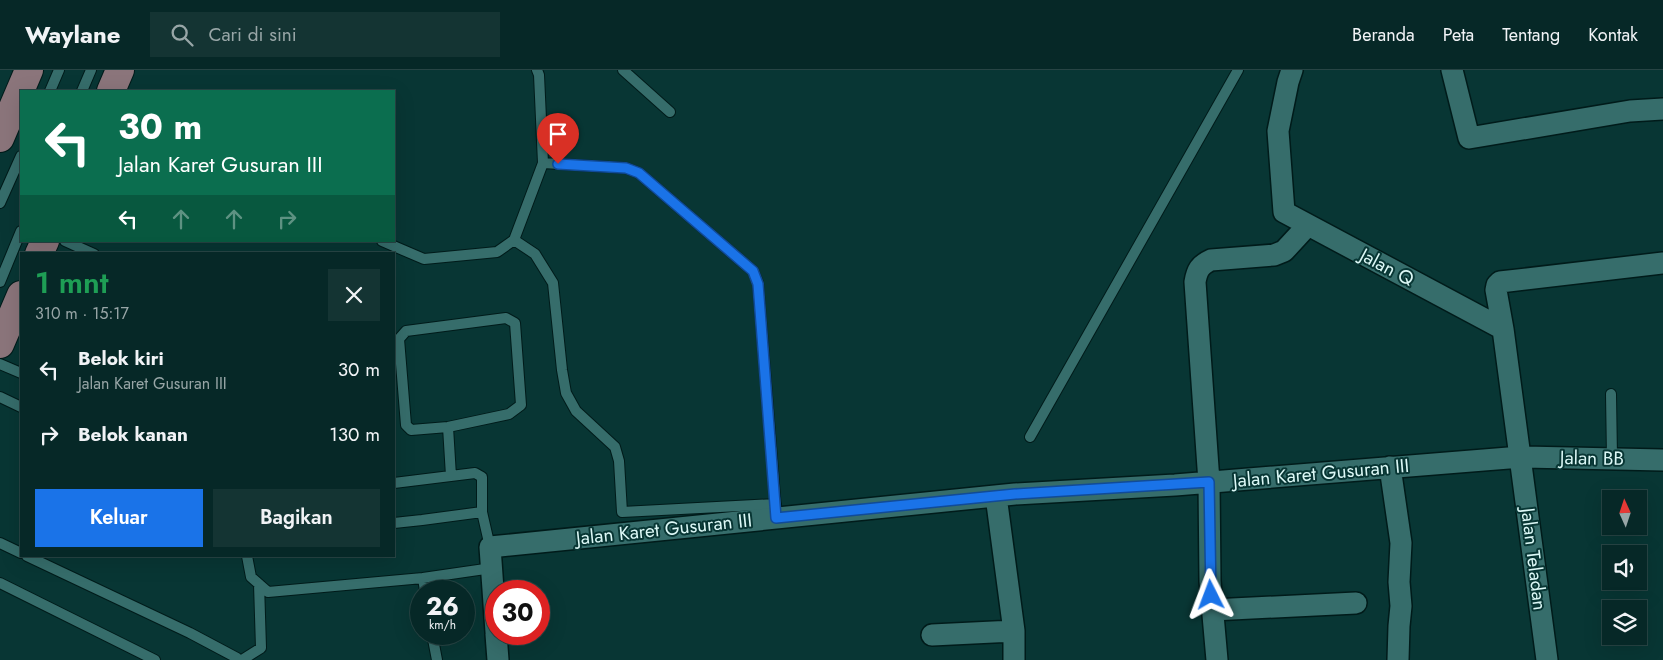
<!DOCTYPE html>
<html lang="id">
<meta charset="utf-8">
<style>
:root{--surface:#062827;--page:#143433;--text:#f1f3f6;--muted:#98a6a7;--line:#274444;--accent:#1a73e8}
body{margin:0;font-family:Jost,sans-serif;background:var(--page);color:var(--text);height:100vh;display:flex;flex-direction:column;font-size:19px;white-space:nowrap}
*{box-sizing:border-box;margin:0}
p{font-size:16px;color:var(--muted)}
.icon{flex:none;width:28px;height:28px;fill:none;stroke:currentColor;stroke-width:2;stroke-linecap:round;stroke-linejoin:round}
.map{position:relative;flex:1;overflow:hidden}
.details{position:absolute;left:20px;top:182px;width:375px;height:305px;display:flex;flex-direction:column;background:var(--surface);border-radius:0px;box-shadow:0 5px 20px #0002,0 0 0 1px var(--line)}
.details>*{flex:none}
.banner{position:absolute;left:20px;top:20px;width:375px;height:152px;border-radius:0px;box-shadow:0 5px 20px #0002,0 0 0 1px var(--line);background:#0b6e4f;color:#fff;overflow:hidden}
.needle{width:32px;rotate:357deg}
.buttons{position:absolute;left:1602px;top:420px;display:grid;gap:10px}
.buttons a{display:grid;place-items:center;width:45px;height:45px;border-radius:0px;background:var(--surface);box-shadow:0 5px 20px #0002,0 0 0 1px var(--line);font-size:25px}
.speed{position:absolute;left:410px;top:510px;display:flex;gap:10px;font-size:25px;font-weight:700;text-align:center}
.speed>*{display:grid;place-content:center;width:65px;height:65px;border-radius:50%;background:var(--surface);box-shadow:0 5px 20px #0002,0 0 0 1px var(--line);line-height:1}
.speed small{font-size:12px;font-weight:400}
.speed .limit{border:8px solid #d22;background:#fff;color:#111}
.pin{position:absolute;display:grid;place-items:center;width:42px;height:42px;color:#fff;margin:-51px -21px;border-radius:50% 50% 50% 0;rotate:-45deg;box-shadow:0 0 5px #0007}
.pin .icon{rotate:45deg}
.me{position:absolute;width:55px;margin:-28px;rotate:357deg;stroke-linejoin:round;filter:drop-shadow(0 0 4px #0008)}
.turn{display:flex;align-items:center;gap:18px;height:105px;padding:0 15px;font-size:22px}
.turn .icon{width:65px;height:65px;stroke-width:2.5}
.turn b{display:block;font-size:35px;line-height:42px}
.lanes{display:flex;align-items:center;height:48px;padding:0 15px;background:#0003;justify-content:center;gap:25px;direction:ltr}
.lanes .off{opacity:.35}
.round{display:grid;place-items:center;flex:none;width:52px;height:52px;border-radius:0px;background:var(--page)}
.summary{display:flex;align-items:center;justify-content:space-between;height:85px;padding:0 15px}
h1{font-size:30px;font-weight:600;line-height:38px;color:#1e9e55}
.action{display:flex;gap:10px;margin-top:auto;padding:10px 15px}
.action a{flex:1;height:58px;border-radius:0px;background:var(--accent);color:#fff;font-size:20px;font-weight:600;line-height:58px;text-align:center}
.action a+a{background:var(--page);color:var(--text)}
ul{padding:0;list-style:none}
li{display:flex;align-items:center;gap:15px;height:65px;padding:0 15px}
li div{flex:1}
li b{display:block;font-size:19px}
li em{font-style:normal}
header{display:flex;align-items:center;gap:30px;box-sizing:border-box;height:70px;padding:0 25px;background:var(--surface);border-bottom:1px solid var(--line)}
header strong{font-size:24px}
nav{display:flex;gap:28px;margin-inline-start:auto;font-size:18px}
.search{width:350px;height:45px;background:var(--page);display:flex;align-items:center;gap:12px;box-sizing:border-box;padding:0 18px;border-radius:0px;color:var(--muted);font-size:19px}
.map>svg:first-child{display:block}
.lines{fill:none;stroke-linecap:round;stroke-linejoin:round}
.service-casing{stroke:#001b1a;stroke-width:12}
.minor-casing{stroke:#001b1a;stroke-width:24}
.primary-casing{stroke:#001b1a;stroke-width:30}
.service{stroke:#366d6b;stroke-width:10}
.minor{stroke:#366d6b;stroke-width:21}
.primary{stroke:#8b757b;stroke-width:28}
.route-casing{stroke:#114b97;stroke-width:12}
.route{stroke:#1a73e8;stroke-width:9}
.labels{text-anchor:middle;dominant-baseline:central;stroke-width:4;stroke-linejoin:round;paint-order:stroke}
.street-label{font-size:19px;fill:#dcf8f6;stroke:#083634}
</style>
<header>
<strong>Waylane</strong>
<div class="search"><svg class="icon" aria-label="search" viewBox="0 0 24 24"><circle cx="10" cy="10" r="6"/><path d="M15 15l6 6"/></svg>Cari di sini</div>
<nav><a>Beranda</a><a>Peta</a><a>Tentang</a><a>Kontak</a></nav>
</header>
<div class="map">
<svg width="1663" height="590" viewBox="0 0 1663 590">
<rect width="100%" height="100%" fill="#083634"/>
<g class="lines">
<g class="service-casing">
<path id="service" d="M 537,0 L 539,5 L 543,93 L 514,170 L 535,184 L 553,213 L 562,300 L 566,323 L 576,341 L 615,377 L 619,391 L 622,442 L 776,434
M 623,0 L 670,42
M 50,21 L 59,0
M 82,21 L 91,0
M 543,93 L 626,98 L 639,103 L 753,201 L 758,213 L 776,439
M 0,133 L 21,86
M 65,171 L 94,184
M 382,171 L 424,189 L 497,182 L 514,170
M 0,212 L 21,161
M 506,248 L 515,253 L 521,335 L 509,344 L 448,357 L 411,360 L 406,355 L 399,269 L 406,261 Z
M 0,294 L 21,303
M 1611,324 L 1612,388
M 0,327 L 21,337
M 448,357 L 451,406
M 1030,367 L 1238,0
M 394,413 L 475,403 L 482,407 L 482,442
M 394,453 L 422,450 L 482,442 L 490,477
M 0,473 L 21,483
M 27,486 L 190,563 L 237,588 L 237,590
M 247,486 L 251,507 L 268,522 L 423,508 L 492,498
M 423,508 L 425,521
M 0,513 L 155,590
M 432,564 L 437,590
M 242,590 L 261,578 L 259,514"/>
</g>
<g class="minor-casing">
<path id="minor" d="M 1292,0 L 1288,12 L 1278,61 L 1284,142 L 1503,259 L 1547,590
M 1452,0 L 1469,68 L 1630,41 L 1663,39
M 1503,259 L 1496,220 L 1497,215 L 1500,212 L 1663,193
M 1390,397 L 1401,473 L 1399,512 L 1401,536 L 1399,556 L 1398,590
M 996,426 L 1014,561 L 1014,590
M 1212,540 L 1356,533
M 496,562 L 490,477 L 1015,424 L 1175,415 L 1521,387 L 1663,390
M 496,564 L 498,590
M 932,565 L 1014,561
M 1217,590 L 1210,511 L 1209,412 L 1195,212 C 1197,200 1200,195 1211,190 L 1274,185 L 1284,181 L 1308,155"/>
</g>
<g class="primary-casing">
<path id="primary" d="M 111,21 L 120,0
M 0,68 L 29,0
M 39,184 L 45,171
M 0,274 L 21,225"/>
</g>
<use href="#service" class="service"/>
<use href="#minor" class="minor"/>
<use href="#primary" class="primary"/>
</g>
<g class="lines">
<g class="route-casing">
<path id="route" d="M 558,94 L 626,98 L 639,103 L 753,201 L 758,214 L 776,448 L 1015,424 L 1209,412 L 1211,525"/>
</g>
<use href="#route" class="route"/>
</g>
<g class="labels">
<g class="street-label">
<text transform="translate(1387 197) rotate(28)">Jalan Q</text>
<text transform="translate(1592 388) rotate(1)">Jalan BB</text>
<text transform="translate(1321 403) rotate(-5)">Jalan Karet Gusuran III</text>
<text transform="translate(664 459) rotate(-6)">Jalan Karet Gusuran III</text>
<text transform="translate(1534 489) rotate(83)">Jalan Teladan</text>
</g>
</g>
</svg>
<div class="buttons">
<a><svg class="needle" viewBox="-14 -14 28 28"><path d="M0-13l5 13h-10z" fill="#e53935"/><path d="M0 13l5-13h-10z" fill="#98a6a7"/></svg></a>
<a><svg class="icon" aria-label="sound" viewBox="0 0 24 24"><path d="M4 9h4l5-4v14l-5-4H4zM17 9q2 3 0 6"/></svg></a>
<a><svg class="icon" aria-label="layers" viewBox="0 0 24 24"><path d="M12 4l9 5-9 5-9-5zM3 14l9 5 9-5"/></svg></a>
</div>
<div class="speed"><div>26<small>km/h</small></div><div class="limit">30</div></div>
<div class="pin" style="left:558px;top:94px;background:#d93025"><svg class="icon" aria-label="arrive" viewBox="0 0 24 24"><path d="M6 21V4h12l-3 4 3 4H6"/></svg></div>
<svg class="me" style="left:1211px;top:525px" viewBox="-20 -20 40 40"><path d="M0-17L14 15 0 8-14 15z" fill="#1a73e8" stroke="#fff" stroke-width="4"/></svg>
<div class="banner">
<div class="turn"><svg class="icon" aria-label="left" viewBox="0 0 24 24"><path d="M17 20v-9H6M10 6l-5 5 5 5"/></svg><div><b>30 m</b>Jalan Karet Gusuran III</div></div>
<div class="lanes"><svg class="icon" aria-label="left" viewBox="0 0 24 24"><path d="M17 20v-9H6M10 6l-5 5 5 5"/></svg><svg class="icon off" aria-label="ahead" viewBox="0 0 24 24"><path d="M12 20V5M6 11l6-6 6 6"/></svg><svg class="icon off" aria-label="ahead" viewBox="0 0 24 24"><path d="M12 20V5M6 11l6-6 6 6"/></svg><svg class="icon off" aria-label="right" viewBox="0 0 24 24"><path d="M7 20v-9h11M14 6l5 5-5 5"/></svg></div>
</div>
<section class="details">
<div class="summary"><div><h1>1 mnt</h1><p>310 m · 15:17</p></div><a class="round"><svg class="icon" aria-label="close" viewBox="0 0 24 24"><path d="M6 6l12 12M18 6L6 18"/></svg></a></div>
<ul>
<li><svg class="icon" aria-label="left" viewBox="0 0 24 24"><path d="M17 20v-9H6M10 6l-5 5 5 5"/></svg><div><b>Belok kiri</b><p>Jalan Karet Gusuran III</p></div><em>30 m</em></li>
<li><svg class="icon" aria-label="right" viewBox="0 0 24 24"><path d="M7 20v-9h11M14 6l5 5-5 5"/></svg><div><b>Belok kanan</b></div><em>130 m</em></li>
</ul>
<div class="action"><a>Keluar</a><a>Bagikan</a></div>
</section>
</div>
